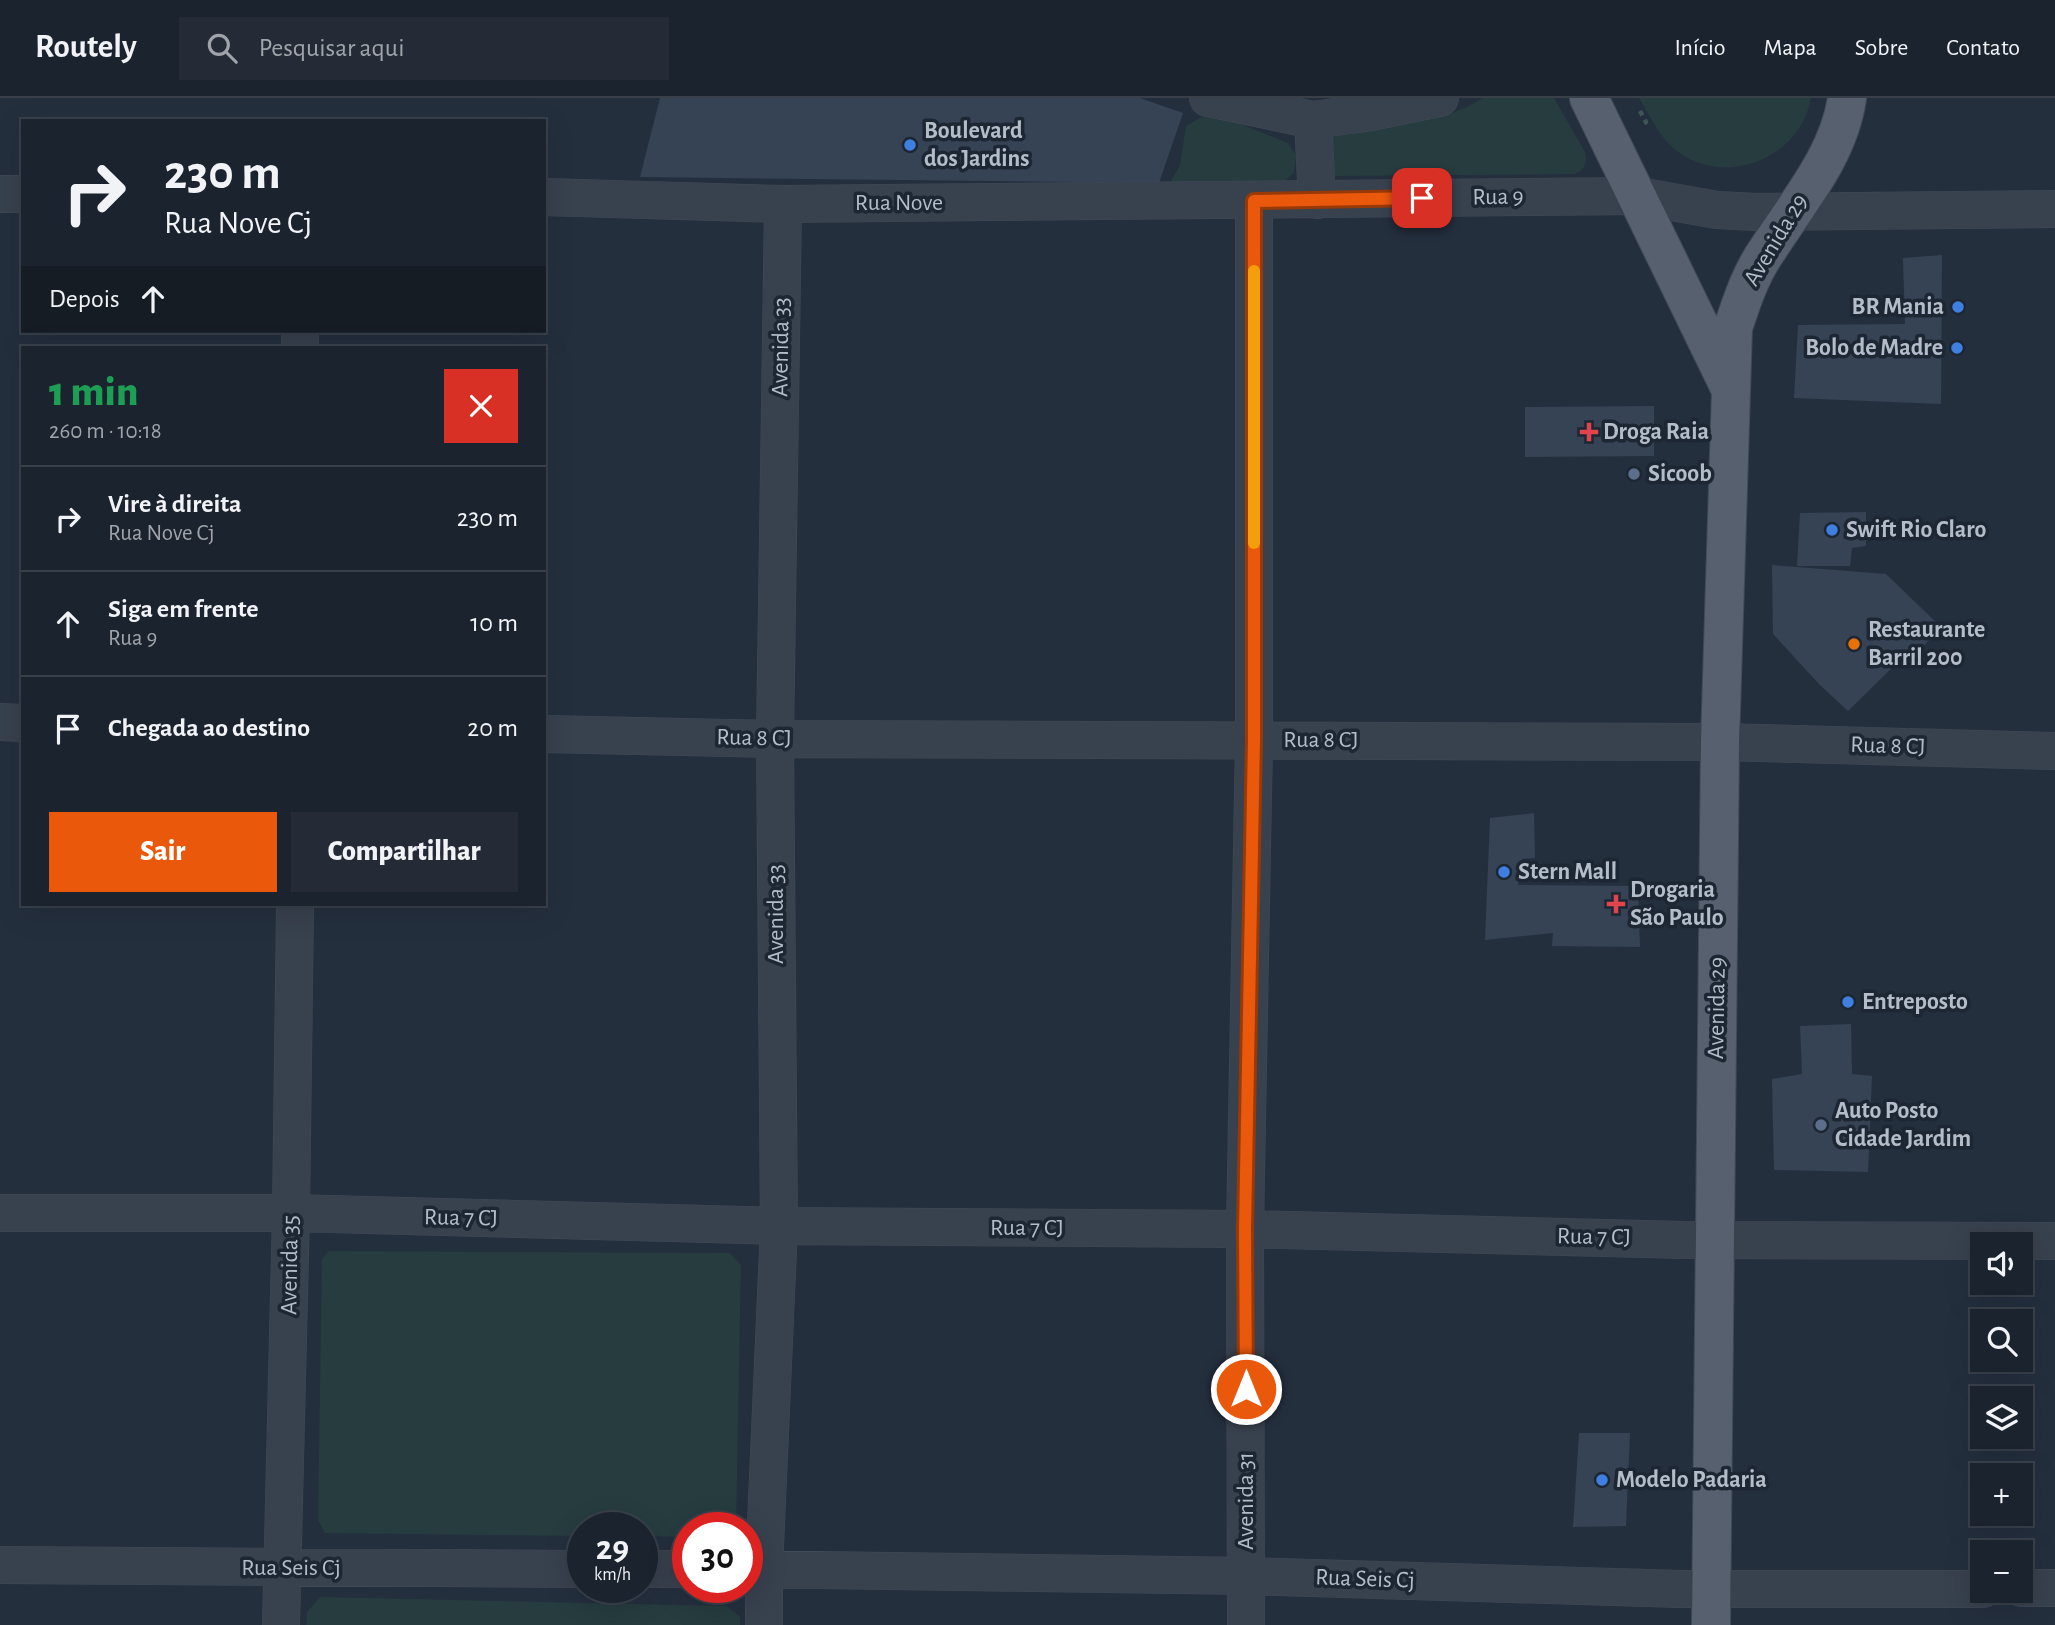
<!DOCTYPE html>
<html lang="pt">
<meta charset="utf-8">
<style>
:root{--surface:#1b232e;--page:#242b36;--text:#f1f3f6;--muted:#a0a4aa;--line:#39404a;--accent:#ea580c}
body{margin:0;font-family:"Alegreya Sans",sans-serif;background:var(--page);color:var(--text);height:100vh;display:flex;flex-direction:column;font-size:26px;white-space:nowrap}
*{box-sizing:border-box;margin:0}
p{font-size:23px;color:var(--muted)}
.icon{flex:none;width:38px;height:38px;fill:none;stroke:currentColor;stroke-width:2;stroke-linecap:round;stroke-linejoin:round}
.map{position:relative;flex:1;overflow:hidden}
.drawer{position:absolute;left:21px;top:248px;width:525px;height:560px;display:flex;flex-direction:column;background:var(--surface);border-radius:0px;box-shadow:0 7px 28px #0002,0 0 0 2px var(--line)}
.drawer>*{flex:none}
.guide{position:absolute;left:21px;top:21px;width:525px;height:214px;border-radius:0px;box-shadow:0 7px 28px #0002,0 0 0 2px var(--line);background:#1b232e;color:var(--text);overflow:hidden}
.controls{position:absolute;left:1970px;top:1134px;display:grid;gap:14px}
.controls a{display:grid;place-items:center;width:63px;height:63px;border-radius:0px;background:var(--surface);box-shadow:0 7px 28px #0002,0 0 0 2px var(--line);font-size:35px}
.speed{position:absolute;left:567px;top:1414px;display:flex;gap:14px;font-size:35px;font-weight:700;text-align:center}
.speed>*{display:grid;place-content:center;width:91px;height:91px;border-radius:50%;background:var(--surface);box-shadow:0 7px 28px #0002,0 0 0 2px var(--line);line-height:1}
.speed small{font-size:18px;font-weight:400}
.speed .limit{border:10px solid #d22;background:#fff;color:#111}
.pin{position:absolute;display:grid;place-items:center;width:60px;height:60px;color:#fff;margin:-30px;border-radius:14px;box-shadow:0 4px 10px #0006}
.me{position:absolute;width:77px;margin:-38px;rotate:0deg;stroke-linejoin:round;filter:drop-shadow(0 0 5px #0008)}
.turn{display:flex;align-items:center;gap:24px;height:147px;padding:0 28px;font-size:32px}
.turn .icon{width:91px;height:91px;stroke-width:2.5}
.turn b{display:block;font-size:49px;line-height:60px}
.then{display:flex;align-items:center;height:66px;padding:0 28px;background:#0003;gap:14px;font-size:26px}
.round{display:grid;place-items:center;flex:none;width:74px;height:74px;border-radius:0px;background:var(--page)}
.head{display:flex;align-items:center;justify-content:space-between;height:119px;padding:0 28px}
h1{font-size:42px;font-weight:800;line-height:52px;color:#1e9e55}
.primary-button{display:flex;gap:14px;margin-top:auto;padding:14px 28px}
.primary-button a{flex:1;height:80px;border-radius:0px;background:var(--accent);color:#fff;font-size:28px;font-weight:800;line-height:80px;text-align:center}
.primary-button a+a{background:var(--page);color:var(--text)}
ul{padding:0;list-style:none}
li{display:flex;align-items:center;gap:21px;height:105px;padding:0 28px;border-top:2px solid var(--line)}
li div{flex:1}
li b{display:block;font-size:26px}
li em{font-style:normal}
header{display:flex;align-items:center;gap:42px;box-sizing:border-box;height:98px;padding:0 35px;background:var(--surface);border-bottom:2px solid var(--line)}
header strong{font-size:33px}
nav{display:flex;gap:38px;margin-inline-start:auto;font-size:24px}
.search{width:490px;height:63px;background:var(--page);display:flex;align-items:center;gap:18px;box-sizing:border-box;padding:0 24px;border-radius:0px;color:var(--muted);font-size:26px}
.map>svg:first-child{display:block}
.green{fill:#263c3f}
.building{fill:#364354}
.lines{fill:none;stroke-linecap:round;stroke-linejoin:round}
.minor-casing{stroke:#414a57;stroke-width:38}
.major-casing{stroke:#414a57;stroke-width:40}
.path{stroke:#3f5557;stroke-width:4.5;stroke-dasharray:5 5;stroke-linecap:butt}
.minor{stroke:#38414e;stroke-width:37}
.major{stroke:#56606e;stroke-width:38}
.route-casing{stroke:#983908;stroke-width:18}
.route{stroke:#ea580c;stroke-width:12}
.slow{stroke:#f59e0b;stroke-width:12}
.shop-dot{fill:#3f7fe0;stroke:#1d2633;stroke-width:2.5}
.health-dot{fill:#e0444e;stroke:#1d2633;stroke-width:2.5}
.service-dot{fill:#5c6f8a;stroke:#1d2633;stroke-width:2.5}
.food-dot{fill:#e8710a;stroke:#1d2633;stroke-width:2.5}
.labels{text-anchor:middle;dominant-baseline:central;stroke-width:7;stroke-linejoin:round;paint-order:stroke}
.poi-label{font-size:24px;font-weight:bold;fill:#b4bcc9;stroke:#1d2633;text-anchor:start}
.street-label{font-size:24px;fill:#b4bcc9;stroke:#1d2633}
</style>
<header>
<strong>Routely</strong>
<div class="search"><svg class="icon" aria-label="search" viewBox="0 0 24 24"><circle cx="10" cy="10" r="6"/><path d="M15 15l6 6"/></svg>Pesquisar aqui</div>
<nav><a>Início</a><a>Mapa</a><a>Sobre</a><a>Contato</a></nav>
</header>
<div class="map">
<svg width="2055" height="1527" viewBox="0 0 2055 1527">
<rect width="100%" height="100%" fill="#242f3e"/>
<path class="green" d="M 1483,0 L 1554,0 L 1585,54 C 1588,65 1584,73 1574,76 L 1333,78 L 1328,33 C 1380,27 1438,29 1483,0 Z
M 1639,0 L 1811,0 C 1800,63 1720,92 1672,49 C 1658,36 1649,16 1639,0 Z
M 1210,14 L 1288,45 L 1296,57 L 1294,75 L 1283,84 L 1170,85 L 1180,67 L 1186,28 Z
M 329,1153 L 730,1155 L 741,1167 L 736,1429 L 688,1430 L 688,1439 L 642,1438 L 642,1430 L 583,1430 L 583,1438 L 325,1435 L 318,1422 L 322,1161 Z
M 320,1499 L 727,1508 L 740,1519 L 740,1527 L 306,1527 L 307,1514 Z"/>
<path class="building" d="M 660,0 L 1140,0 L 1183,15 L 1159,85 L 640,79 Z
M 1942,157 L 1941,306 L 1794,300 L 1798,227 L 1905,226 L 1903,160 Z
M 1654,308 L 1654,358 L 1525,359 L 1525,309 Z
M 1866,414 L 1866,448 L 1852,450 L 1850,468 L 1797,468 L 1800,415 Z
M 1772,467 L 1886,476 L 1940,528 L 1912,563 L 1903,559 L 1848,613 L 1819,586 L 1773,536 Z
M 1534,715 L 1535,760 L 1522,761 L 1518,787 L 1638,788 L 1640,849 L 1552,848 L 1553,835 L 1485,842 L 1490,720 Z
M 1851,926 L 1852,976 L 1872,978 L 1868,1074 L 1774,1072 L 1772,981 L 1802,976 L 1800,928 Z
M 1579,1335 L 1630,1335 L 1626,1428 L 1573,1429 Z"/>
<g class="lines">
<g class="minor-casing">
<path id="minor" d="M 1208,0 L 1313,22 L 1372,14 L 1440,0
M 1313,22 L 1317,102
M 0,96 L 23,96
M 544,99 L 783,106 L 1638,98 L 1717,112 L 1756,114 L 2055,111
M 300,250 L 300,233
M 0,624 L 23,625
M 544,636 L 775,641 L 1720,644 L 2055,653
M 0,1115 L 291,1115 L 779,1128 L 1245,1131 L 1684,1142 L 2055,1143
M 0,1467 L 583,1471
M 642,1471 L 688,1471
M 747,1471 L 1247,1478 L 1680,1491 L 1983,1491
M 2021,1490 L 2055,1490
M 281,1527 L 291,1115 L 295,807
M 764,1527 L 764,1471 L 779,1128 L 775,641 L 783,106
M 1246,1527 L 1245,1131 L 1254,641 L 1254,103"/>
</g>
<g class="major-casing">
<path id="major" d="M 1589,0 L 1729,288
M 1711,1527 L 1720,644 L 1733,230 C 1742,202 1751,175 1768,151 C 1798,104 1839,57 1847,0"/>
</g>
<path class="path" d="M 1640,13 L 1646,24 L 1641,27"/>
<use href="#minor" class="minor"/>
<use href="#major" class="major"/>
</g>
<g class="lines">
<g class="route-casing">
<path id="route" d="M 1246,1291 L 1245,1131 L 1254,641 L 1254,103 L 1422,100"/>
</g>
<use href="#route" class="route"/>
<path class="slow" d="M 1254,445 L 1254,173"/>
</g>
<g class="shop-dot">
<circle cx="910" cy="47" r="7"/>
<circle cx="1958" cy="209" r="7"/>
<circle cx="1957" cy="250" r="7"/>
<circle cx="1832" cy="432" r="7"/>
<circle cx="1504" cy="774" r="7"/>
<circle cx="1848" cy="904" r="7"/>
<circle cx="1602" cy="1382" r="7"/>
</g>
<g class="health-dot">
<path d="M1585.5 323.5h7v7h7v7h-7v7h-7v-7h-7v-7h7z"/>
<path d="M1612.5 795.5h7v7h7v7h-7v7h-7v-7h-7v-7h7z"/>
</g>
<g class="service-dot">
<circle cx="1634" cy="376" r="7"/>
<circle cx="1821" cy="1027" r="7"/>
</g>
<circle class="food-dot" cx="1854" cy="546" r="7"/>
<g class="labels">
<g class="poi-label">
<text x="924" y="33">Boulevard<tspan x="924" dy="28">dos Jardins</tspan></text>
<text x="1944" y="209" text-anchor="end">BR Mania</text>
<text x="1943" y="250" text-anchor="end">Bolo de Madre</text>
<text x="1603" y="334">Droga Raia</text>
<text x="1648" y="376">Sicoob</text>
<text x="1846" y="432">Swift Rio Claro</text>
<text x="1868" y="532">Restaurante<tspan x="1868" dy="28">Barril 200</tspan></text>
<text x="1518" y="774">Stern Mall</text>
<text x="1630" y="792">Drogaria<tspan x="1630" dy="28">São Paulo</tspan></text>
<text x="1862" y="904">Entreposto</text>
<text x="1835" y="1013">Auto Posto<tspan x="1835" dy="28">Cidade Jardim</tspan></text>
<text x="1616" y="1382">Modelo Padaria</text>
</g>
<g class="street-label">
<text transform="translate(1498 99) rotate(-1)">Rua 9</text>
<text x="899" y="105">Rua Nove</text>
<text transform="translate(1776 142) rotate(-59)">Avenida 29</text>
<text transform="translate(781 249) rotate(-89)">Avenida 33</text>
<text transform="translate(754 640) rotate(1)">Rua 8 CJ</text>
<text x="1321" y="642">Rua 8 CJ</text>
<text transform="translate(1888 648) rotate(2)">Rua 8 CJ</text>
<text transform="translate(776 816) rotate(-90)">Avenida 33</text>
<text transform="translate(1717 910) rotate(-89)">Avenida 29</text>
<text transform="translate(461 1120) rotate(1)">Rua 7 CJ</text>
<text x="1027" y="1130">Rua 7 CJ</text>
<text transform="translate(1594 1139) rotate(1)">Rua 7 CJ</text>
<text transform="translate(290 1167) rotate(-89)">Avenida 35</text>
<text transform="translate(1246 1403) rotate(-90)">Avenida 31</text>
<text x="291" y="1470">Rua Seis Cj</text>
<text transform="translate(1365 1481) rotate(2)">Rua Seis Cj</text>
</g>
</g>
</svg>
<div class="controls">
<a><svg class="icon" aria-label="sound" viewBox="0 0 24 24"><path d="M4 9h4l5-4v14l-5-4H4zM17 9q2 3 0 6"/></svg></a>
<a><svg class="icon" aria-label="search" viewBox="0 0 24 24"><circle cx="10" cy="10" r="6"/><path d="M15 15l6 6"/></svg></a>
<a><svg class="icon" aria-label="layers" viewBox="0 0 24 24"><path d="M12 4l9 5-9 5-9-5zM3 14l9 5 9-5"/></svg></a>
<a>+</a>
<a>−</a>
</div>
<div class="speed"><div>29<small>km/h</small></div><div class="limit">30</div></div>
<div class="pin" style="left:1422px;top:100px;background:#d93025"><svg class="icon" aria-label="arrive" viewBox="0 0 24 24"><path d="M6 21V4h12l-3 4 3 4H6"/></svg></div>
<svg class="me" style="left:1246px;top:1291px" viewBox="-20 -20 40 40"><circle r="17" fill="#ea580c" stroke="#fff" stroke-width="3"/><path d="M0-11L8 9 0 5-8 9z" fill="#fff"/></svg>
<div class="guide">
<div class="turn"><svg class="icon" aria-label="right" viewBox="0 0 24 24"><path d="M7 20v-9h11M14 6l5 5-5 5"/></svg><div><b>230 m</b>Rua Nove Cj</div></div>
<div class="then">Depois<svg class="icon" aria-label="ahead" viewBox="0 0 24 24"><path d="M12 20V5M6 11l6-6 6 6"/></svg></div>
</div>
<section class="drawer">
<div class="head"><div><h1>1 min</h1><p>260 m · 10:18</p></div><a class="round" style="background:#d93025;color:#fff"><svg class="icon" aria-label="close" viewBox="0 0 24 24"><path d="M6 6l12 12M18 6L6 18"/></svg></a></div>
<ul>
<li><svg class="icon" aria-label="right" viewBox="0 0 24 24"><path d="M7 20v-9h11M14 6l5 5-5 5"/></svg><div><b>Vire à direita</b><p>Rua Nove Cj</p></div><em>230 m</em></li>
<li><svg class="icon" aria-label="ahead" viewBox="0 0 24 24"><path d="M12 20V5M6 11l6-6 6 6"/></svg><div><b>Siga em frente</b><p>Rua 9</p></div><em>10 m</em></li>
<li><svg class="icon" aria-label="arrive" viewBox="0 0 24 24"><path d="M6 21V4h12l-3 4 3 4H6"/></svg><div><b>Chegada ao destino</b></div><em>20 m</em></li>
</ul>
<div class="primary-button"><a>Sair</a><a>Compartilhar</a></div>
</section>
</div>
